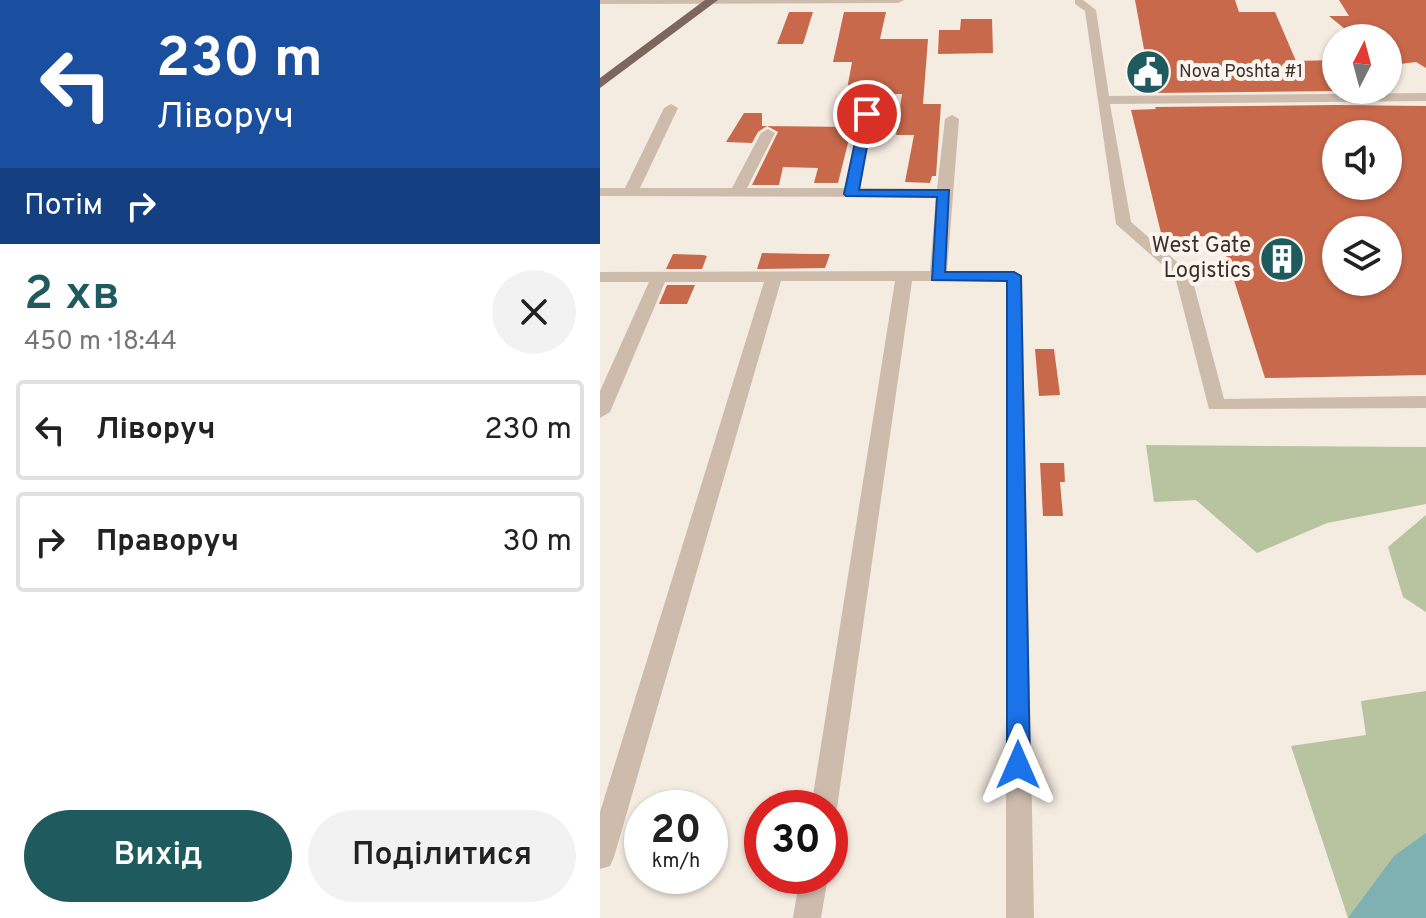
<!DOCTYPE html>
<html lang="uk">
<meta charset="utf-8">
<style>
:root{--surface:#fff;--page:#f2f2f2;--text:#222;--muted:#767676;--line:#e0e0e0;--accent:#1f5a5e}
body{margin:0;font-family:Overpass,sans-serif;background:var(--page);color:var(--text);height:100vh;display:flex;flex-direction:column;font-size:30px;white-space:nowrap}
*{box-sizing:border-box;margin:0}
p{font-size:26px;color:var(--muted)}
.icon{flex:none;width:44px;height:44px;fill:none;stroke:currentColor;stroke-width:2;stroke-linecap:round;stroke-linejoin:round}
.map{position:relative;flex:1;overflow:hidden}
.drawer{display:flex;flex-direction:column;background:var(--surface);width:600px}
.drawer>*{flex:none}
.hud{background:#1a4fa0;color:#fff;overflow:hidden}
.needle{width:52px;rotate:6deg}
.buttons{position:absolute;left:722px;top:24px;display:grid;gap:16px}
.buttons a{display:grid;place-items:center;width:80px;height:80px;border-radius:50%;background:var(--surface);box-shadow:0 2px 6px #0004;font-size:40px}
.speed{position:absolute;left:24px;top:790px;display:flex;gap:16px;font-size:40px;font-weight:700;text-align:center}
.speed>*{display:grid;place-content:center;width:104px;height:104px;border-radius:50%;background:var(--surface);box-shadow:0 2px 6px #0004;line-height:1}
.speed small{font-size:20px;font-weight:400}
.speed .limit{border:12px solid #d22;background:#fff;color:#111}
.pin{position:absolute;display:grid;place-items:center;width:68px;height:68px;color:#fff;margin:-34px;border:4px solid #fff;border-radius:50%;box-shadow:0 2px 8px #0007}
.me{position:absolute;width:88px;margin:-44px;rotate:0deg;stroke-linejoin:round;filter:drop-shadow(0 0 6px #0008)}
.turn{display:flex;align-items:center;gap:28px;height:168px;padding:0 24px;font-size:36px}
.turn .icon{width:104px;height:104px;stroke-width:2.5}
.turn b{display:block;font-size:56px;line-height:68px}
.then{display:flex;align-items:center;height:76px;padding:0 24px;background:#0003;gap:16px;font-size:30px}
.round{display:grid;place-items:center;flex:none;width:84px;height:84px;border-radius:42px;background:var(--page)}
.head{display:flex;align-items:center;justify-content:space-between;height:136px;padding:0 24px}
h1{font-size:48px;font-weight:600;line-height:60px;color:var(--accent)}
.button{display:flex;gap:16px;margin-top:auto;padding:16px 24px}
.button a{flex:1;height:92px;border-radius:48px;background:var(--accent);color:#fff;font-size:32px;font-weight:600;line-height:92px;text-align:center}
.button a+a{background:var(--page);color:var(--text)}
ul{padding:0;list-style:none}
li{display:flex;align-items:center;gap:24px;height:100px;margin:0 16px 12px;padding:0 8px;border:4px solid var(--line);border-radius:8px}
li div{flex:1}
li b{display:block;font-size:30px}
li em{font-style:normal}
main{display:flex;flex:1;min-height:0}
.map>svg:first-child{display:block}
.green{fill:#b8c4a0}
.water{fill:#7fb0b2}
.building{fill:#c8694b;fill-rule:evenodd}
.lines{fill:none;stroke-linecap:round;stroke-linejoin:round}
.minor{fill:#cdbbac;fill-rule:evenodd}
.major{fill:#7d675c;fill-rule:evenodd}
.route{fill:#1a73e8;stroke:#114b97;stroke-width:2}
.labels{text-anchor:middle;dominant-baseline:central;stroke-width:8;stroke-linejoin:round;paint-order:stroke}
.far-poi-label{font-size:18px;fill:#3b302b;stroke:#fbf5ee;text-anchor:start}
.poi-label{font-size:22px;fill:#3b302b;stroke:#fbf5ee;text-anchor:end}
</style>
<main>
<section class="drawer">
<div class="hud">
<div class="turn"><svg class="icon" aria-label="left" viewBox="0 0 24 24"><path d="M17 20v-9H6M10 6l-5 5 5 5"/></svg><div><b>230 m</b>Ліворуч</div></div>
<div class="then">Потім<svg class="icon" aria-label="right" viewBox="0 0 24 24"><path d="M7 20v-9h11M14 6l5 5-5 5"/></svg></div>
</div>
<div class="head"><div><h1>2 хв</h1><p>450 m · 18:44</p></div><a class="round"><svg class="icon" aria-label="close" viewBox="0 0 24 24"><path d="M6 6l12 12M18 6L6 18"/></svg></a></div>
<ul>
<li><svg class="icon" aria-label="left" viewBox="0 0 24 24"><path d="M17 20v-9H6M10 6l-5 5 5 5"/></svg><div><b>Ліворуч</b></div><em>230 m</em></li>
<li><svg class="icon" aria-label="right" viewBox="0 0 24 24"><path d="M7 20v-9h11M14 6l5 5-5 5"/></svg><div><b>Праворуч</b></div><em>30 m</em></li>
</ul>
<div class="button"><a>Вихід</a><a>Поділитися</a></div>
</section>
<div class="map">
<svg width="826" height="918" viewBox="0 0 826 918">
<rect width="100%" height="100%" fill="#f4ebe1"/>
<path class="green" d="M 546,445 L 826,447 L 826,504 L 727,523 L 657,553 L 596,500 L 554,502 Z
M 826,515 L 826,612 L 803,597 L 788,547 Z
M 826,691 L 826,918 L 748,918 L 691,746 L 766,735 L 761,701 Z"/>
<path class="water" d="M 826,833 L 826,918 L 748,918 L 794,856 Z"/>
<path class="building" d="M 535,0 L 635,0 L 639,12 L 675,12 L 696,61 L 736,60 L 736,91 L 552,93 Z
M 739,0 L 826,0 L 826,68 L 816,62 L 800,64 L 788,56 L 788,38 L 756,38 L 729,16 L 749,16 Z
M 189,12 L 213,12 L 203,44 L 177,44 Z
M 244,12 L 286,12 L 280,39 L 328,39 L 323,104 L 341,104 L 336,176 L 332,176 L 330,183 L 305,182 L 314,135 L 296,135 L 302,94 L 246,95 L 252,62 L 233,62 Z
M 361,19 L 392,19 L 393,53 L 338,54 L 339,30 L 360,30 Z
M 736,105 L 826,106 L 826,375 L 665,378 L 620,236 L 562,237 L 531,110 L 556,109 L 555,107 ZM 736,134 L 788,134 L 788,186 L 736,186 ZM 736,230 L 788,230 L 788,282 L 736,282 Z
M 144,113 L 162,113 L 162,126 L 252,127 L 238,183 L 214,183 L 218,168 L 183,167 L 179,185 L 152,185 L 178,132 L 167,126 L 158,132 L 152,143 L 126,142 Z
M 162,253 L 210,254 L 230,254 L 225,268 L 157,269 Z
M 73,254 L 103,255 L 107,256 L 102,269 L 66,269 Z
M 67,285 L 95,285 L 87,304 L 59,304 Z
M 435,349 L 454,349 L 460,395 L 439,396 Z
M 440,463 L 464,463 L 465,482 L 460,482 L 463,516 L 443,516 Z"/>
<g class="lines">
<path class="minor" d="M 0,0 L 304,0 L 298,3 L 0,4 Z
M 475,0 L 483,0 L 496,10 L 509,96 L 826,93 L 826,101 L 510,104 L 531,222 L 591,274 L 624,399 L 826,396 L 826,408 L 609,409 L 575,276 L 516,224 L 485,11 L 475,4 Z
M 71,104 L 78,108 L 40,188 L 132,188 L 161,133 L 168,129 L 175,133 L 147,188 L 245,188 L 260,114 L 267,110 L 274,114 L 260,188 L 337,189 L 345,119 L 352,115 L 359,119 L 347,271 L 414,271 L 422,276 L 434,918 L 406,918 L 406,281 L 312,281 L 237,808 L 230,817 L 230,808 L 211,808 L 295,281 L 181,281 L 14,857 L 10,866 L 0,869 L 0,812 L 164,282 L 65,282 L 10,412 L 0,418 L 0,391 L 49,282 L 0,282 L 0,272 L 330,271 L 336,197 L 0,196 L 0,188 L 25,188 L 64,108 Z
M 200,876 L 228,876 L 221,918 L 193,918 Z"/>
<path class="major" d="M 105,0 L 118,0 L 0,88 L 0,78 Z"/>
</g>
<path class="route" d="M 267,111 L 273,114 L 259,190 L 349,190 L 345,272 L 414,272 L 421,276 L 430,765 L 427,772 L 418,775 L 410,772 L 407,765 L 407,281 L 332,280 L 337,197 L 246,196 L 244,194 L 261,114 Z"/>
<defs>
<g id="civic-disc" transform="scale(2.3)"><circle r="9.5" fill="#1f5a5e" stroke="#fbf5ee"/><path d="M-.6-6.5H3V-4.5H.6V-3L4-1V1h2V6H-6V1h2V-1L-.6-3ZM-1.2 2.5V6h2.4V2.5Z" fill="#fff"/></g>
<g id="building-disc" transform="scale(2.3)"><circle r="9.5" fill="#1f5a5e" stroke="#fbf5ee"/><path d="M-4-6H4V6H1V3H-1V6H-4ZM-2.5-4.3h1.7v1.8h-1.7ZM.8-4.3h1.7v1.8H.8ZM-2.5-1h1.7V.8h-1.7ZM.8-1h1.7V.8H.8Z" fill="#fff"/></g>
</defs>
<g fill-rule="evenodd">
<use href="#civic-disc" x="548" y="72"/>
<use href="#building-disc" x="682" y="259"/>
</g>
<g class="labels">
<g class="far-poi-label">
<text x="579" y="72">Nova Poshta #1</text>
</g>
<g class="poi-label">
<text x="651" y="246">West Gate<tspan x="651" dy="25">Logistics</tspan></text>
</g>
</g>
</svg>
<div class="buttons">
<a><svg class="needle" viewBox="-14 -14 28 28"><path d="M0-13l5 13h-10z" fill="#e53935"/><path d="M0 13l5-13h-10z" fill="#767676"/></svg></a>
<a><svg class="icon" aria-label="sound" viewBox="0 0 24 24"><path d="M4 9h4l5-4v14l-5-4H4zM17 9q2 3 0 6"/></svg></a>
<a><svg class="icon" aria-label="layers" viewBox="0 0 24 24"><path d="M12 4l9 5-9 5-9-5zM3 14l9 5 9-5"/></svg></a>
</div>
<div class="speed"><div>20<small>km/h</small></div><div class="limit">30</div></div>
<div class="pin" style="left:267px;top:114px;background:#d93025"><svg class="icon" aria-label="arrive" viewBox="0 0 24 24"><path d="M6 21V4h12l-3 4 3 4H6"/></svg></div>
<svg class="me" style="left:418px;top:765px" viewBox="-20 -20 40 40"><path d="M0-17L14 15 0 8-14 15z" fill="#1a73e8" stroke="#fff" stroke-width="4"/></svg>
</div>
</main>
